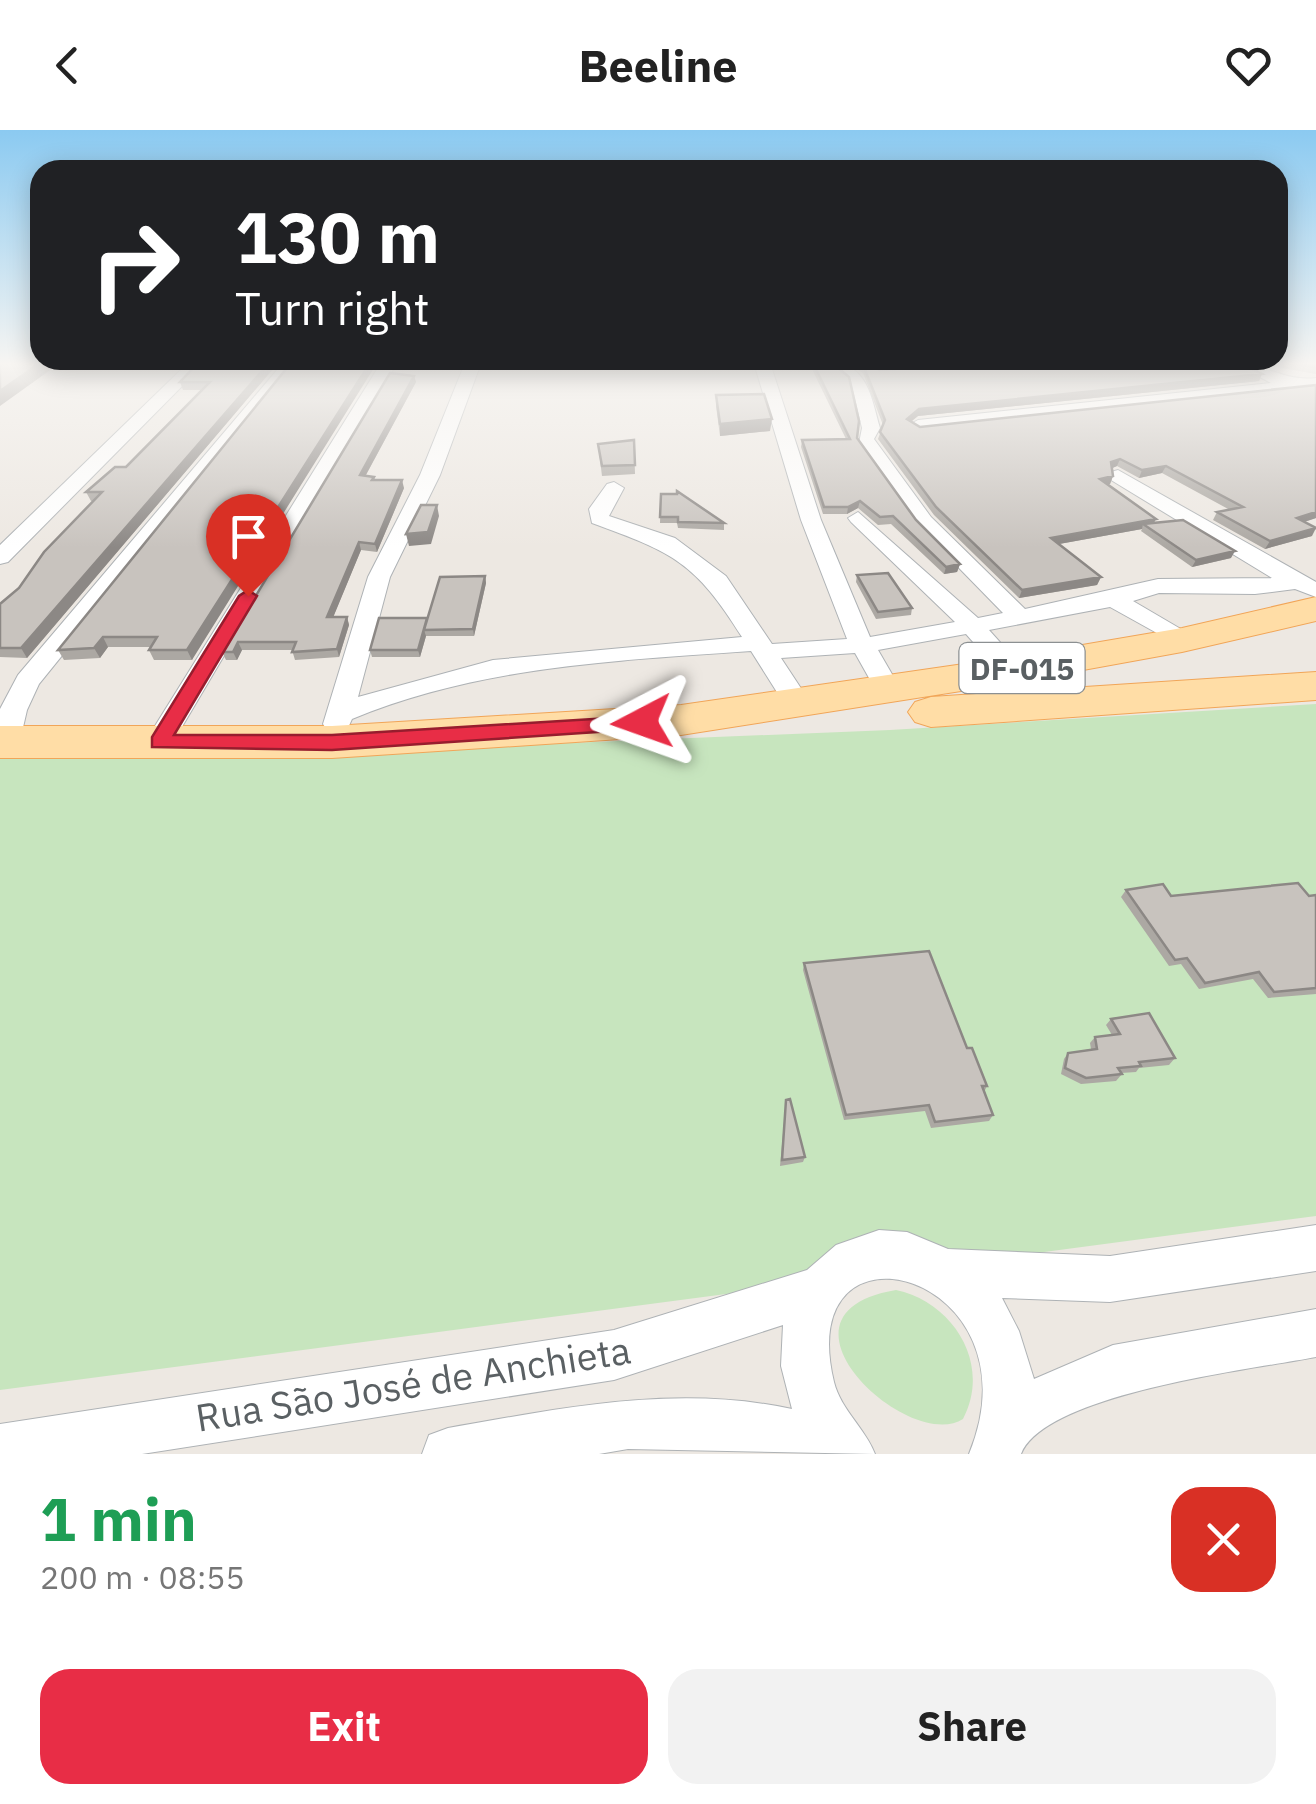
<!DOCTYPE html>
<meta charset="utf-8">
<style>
:root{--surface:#fff;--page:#f2f2f2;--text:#222;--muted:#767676;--accent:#e82d46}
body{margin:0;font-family:"IBM Plex Sans",sans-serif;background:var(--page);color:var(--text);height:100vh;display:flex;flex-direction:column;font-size:38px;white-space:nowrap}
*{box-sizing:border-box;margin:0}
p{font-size:32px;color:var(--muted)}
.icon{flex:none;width:55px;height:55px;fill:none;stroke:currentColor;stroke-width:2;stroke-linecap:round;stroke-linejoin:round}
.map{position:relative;height:1324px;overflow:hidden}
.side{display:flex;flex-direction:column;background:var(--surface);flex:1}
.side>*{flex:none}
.hud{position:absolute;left:30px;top:30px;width:1258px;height:210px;border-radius:30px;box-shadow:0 5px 25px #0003;background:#202124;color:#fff;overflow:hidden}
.pin{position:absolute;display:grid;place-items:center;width:85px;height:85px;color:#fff;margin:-102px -42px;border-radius:50% 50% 50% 0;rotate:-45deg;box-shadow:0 0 10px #0007}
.pin .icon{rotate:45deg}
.me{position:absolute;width:110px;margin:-55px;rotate:266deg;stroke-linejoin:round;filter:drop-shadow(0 0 8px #0008)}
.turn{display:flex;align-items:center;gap:35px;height:210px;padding:0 40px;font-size:45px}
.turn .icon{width:130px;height:130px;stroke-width:2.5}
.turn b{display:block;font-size:70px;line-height:85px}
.round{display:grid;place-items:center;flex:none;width:105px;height:105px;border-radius:30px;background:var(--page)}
.summary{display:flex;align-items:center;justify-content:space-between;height:170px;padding:0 40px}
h1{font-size:60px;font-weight:700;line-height:75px;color:#1e9e55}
.cta{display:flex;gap:20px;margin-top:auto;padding:20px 40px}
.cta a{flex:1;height:115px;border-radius:30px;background:var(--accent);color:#fff;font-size:40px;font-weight:700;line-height:115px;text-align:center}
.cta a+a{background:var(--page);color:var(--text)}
header{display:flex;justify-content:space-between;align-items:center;height:130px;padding:0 40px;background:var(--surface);font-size:45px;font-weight:700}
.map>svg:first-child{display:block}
.green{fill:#c7e5be}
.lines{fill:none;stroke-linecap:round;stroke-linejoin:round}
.street-casing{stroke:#aeb2b5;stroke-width:2}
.primary-casing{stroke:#f1a558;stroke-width:2}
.street{fill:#fff;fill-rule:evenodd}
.primary{fill:#ffdda6;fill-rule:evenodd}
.wall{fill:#aca8a3}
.shaded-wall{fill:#8c8885}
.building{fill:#c8c3be;stroke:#8c8885;stroke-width:2.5}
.route{fill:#e82d46;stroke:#971d2e;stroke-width:2.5}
.labels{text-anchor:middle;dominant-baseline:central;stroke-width:8;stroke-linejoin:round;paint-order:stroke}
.shield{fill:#fff;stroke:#8c9092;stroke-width:2.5}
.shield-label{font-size:30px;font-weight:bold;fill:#5a6063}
.near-street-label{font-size:38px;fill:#5a6063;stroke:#fff}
</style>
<header><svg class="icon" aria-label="back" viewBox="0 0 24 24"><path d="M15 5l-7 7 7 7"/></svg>Beeline<svg class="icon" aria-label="heart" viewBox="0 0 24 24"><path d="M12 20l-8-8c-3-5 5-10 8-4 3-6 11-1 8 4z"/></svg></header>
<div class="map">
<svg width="1316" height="1324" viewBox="0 0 1316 1324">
<rect width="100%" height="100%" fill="#ede8e2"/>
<path class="green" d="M 1316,574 L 1316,1086 L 0,1260 L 0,622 L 446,618 L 890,600 Z
M 896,1160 C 953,1172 992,1234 963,1289 C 909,1324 756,1183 896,1160 Z"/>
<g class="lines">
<g class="street-casing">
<path id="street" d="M 188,233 L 205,233 L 8,432 L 0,434 L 0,415 Z
M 283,233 L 299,233 L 39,554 L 27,580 L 18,619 L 0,619 L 0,579 L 18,545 Z
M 381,233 L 397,233 L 173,612 L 159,622 L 149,619 L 145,612 Z
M 465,233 L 481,233 L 440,345 L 390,447 L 358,567 L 493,530 L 742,507 C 695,432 674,423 592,393 L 589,379 L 607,354 L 614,352 L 624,358 L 609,386 L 675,408 L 726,446 L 772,514 L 847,509 L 801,390 L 754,233 L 770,233 L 821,390 L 870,507 L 955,492 L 851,392 L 848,388 L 858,382 L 978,488 L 1003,483 L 917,395 L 859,313 L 862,298 L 851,252 L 829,233 C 868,233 871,267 880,298 L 874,309 L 931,387 L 1025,479 L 1158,449 L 1272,448 L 1111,350 L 1111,342 L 1118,340 L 1316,452 L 1316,467 L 1295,459 L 1255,464 L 1159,463 L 1133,471 L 1191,505 L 1194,510 L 1191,515 L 1182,517 L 1110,477 L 989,500 L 1025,540 L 1012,548 L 1003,546 L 966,504 L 878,520 L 900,558 L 887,566 L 878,564 L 855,523 L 781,528 L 810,572 L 797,581 L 787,578 L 751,521 C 614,531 480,536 352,589 L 347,600 L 327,600 L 323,594 L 368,447 L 420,345 Z
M 963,233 L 955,238 L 878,243 L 870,238 L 884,233 Z
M 1234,233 C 1267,233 1283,252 1316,248 L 1316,258 L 918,300 L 909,295 L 918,290 L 1271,253 Z
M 1316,1095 L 1316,1141 L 1110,1172 L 1002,1168 L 1019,1201 L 1034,1249 L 1113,1215 L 1316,1179 L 1316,1227 C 1255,1239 1045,1263 1021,1324 L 969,1324 C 1043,1143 791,1075 834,1252 C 841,1280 865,1298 875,1324 L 628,1319 L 599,1324 L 422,1324 L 429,1305 L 448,1298 C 563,1278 676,1254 792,1279 L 781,1236 L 783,1195 L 614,1250 L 142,1324 L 0,1324 L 0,1294 L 614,1200 L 807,1140 L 836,1115 L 879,1100 L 907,1102 L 948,1119 L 1110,1126 Z"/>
</g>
<g class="primary-casing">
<path id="primary" d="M 1316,467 L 1316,491 L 1182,522 L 1012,553 L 681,605 L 332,628 L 0,628 L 0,596 L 332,596 L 681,575 L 1012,527 L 1182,498 Z
M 1316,542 L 1316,570 L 931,597 L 915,592 L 908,582 L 915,572 L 931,567 Z"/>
</g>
<use href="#street" class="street"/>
<use href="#primary" class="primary"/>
</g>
<path class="wall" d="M 198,233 L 278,233 L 27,528 L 0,527 L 0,474 L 19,458 L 94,371 L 91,371 L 86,362 L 126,337 L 202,260 L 183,260 L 180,252 Z
M 291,233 L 192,530 L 154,530 L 149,520 L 151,517 L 108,517 L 100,528 L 64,530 L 58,520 Z
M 809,233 L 832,233 L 857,308 L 916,390 L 960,434 L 957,442 L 944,444 L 891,394 L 878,395 L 858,378 L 847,384 L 823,384 L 801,317 L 802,310 L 846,309 Z
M 847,233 L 877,233 L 872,236 L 879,240 L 1262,244 L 1259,251 L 918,286 L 911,292 L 920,297 L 1316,255 L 1316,388 L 1304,392 L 1312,406 L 1265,419 L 1213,390 L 1217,382 L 1230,380 L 1162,343 L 1139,348 L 1117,336 L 1112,338 L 1113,346 L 1110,354 L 1107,354 L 1154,393 L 1231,428 L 1192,437 L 1141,401 L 1142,399 L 1059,414 L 1101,447 L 1097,455 L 1019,468 L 934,385 L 878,309 L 883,295 L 863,243 Z
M 1255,233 L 1316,233 L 1316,245 L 1316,244 Z
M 414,246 L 416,252 L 366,345 L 374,347 L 375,350 L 404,358 L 377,422 L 361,420 L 333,487 L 347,487 L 349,495 L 339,527 L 295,530 L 292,520 L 242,520 L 237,530 L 226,530 L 222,522 Z
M 716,265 L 770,301 L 720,306 L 716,276 Z
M 634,310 L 635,344 L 602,346 L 598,314 Z
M 661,364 L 724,393 L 724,400 L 678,398 L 677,393 L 660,393 Z
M 857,445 L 912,478 L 911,485 L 876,489 L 856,452 Z
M 485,446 L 486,453 L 474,506 L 426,506 L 420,527 L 372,527 L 370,520 L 427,488 Z
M 1126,760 L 1171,766 L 1316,765 L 1316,864 L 1268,868 L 1253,849 L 1199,859 L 1181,834 L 1169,836 L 1121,767 Z
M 804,833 L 967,918 L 987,956 L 984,962 L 993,985 L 989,991 L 931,998 L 925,981 L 844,990 L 803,840 Z
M 1111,889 L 1175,928 L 1169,935 L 1139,938 L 1136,942 L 1121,943 L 1122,944 L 1116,951 L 1081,954 L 1061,944 L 1064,929 L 1068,923 L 1091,919 L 1090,913 L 1095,907 L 1112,905 L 1106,895 Z
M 786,970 L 805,1027 L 803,1032 L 780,1036 Z"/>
<path class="shaded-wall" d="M 40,233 L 60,233 L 0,276 L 0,261 Z
M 269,233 L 278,233 L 27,528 L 21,518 Z
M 370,233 L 377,233 L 192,530 L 187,520 Z
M 1262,244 L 1259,251 L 918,286 L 905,296 L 907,289 L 919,279 Z
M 414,246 L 416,252 L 362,352 L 360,345 Z
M 772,289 L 770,301 L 720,306 L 720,294 Z
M 1120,329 L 1117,336 L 1108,340 L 1111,332 Z
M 1166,336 L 1162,343 L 1139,348 L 1142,340 Z
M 1113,346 L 1110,354 L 1097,356 L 1100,349 Z
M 402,350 L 404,358 L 377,422 L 375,414 Z
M 860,371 L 858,378 L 847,384 L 848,377 Z
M 437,375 L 439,386 L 431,414 L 409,416 L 406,404 Z
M 1316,382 L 1316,388 L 1292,396 L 1297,388 Z
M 1156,389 L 1152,397 L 1143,394 L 1142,399 L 1048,416 L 1051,408 Z
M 1316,398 L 1312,406 L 1265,419 L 1270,411 Z
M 359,412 L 361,420 L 330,495 L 327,487 Z
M 1235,421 L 1231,428 L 1192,437 L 1196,430 Z
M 960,434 L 957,442 L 944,444 L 946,437 Z
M 485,446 L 486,453 L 474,506 L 473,499 Z
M 1101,447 L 1097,455 L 1019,468 L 1022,460 Z
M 347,487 L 349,495 L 339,527 L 337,519 Z
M 424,500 L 426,506 L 420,527 L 418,520 Z
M 103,507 L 108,517 L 100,528 L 94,518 Z
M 238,512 L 242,520 L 237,530 L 233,522 Z"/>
<path class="building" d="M 0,233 L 40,233 L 0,261 Z
M 198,233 L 269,233 L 21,518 L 0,518 L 0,474 L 19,458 L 44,422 L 102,362 L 86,362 L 115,337 L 126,337 L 210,252 L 180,252 Z
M 291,233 L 370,233 L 187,520 L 149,520 L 157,507 L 103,507 L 94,518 L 58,520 Z
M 813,233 L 832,233 L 849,247 L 859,291 L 857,308 L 916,390 L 960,434 L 946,437 L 893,386 L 880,387 L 860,371 L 848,377 L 824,377 L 802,310 L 850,309 Z
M 858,233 L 868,233 L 879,240 L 957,235 L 959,233 L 1241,233 L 1262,244 L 919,279 L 907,289 L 920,297 L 1316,255 L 1316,382 L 1297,388 L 1316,398 L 1270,411 L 1217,382 L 1243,377 L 1166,336 L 1142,340 L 1120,329 L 1111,332 L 1113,346 L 1100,349 L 1156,389 L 1051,408 L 1101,447 L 1022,460 L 936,377 L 880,302 L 885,290 L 864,237 Z
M 1293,233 L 1316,233 L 1316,237 Z
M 390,243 L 414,246 L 360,345 L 374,347 L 372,350 L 402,350 L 375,414 L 359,412 L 327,487 L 347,487 L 337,519 L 292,522 L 296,512 L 238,512 L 233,522 L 222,522 Z
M 764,264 L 772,289 L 720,294 L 716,265 Z
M 634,310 L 635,335 L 602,336 L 598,314 Z
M 677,361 L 724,393 L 678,392 L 678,387 L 660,387 L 661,364 L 677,364 Z
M 421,375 L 437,375 L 428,402 L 406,404 Z
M 1183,390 L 1235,421 L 1196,430 L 1143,394 Z
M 888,443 L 912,478 L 878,482 L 857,445 Z
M 485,446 L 473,499 L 424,500 L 440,447 Z
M 379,488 L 427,488 L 418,520 L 370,520 Z
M 1298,753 L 1309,766 L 1316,765 L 1316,858 L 1274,862 L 1259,842 L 1205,853 L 1187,828 L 1175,830 L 1126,760 L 1163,754 L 1171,766 Z
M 929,821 L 967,918 L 972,918 L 987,956 L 982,956 L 993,985 L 935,992 L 929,975 L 846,985 L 804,833 Z
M 1149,883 L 1175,928 L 1139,932 L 1141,936 L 1118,938 L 1122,944 L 1086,948 L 1065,938 L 1068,923 L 1097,919 L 1095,907 L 1120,904 L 1111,889 Z
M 790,969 L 805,1027 L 782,1030 L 786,970 Z"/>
<linearGradient id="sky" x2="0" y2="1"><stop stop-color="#8bcaf1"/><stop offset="0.56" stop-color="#f7f5f2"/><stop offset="1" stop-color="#f7f5f2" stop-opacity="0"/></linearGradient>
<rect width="1316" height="418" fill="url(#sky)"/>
<path class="route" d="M 248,460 L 257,466 L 174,605 L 332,605 L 642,586 L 653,592 L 642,599 L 332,620 L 152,617 L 152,607 L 239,466 Z"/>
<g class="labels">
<rect class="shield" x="959.5" y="513" width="125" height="50" rx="8"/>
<g class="shield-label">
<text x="1022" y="538">DF-015</text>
</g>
<g class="near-street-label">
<text transform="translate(413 1253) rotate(-9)">Rua São José de Anchieta</text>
</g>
</g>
</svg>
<div class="pin" style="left:248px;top:466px;background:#d93025"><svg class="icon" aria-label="arrive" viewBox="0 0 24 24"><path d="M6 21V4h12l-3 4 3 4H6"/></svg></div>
<svg class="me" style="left:642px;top:592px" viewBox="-20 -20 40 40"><path d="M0-17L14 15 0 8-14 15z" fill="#e82d46" stroke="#fff" stroke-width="4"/></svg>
<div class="hud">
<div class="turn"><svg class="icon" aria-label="right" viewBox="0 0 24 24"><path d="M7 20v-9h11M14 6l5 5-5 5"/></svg><div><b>130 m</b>Turn right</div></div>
</div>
</div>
<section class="side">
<div class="summary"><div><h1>1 min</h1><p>200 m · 08:55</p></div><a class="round" style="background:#d93025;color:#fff"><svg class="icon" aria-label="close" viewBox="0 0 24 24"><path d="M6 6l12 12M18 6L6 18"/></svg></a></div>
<div class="cta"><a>Exit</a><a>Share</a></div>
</section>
